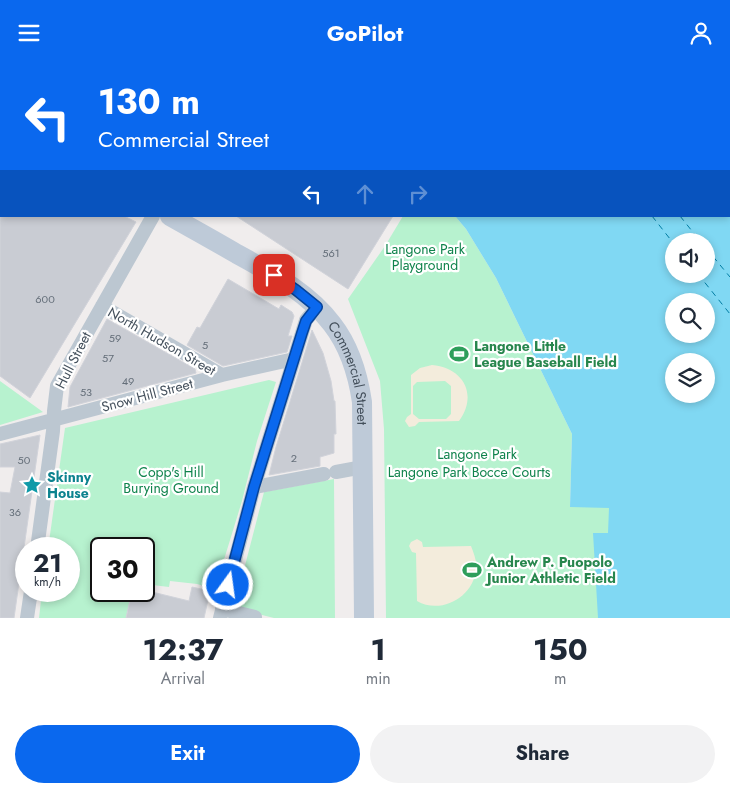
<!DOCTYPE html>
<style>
:root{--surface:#fff;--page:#f2f2f3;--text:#1f2937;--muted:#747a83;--accent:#0a68ee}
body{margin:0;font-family:Jost,sans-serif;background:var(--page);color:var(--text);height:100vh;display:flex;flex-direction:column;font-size:19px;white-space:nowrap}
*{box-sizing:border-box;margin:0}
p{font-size:16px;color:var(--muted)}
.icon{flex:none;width:28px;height:28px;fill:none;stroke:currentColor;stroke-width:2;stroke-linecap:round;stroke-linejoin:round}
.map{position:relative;height:553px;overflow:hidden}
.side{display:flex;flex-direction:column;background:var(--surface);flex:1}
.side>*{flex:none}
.hud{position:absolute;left:0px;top:0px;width:730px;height:152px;box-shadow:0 2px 8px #0003;background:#0a68ee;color:#fff;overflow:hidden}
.tools{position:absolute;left:665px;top:168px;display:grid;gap:10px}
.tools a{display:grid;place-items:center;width:50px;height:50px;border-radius:50%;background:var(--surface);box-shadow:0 2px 8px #0003;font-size:25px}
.speed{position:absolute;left:15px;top:472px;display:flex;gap:10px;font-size:25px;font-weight:700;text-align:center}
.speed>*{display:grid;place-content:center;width:65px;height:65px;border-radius:50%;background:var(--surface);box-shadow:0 2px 8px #0003;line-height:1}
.speed small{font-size:12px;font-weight:400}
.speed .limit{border:2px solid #111;border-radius:8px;background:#fff;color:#111}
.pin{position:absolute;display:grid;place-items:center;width:42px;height:42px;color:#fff;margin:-21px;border-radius:10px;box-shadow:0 2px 8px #0006}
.me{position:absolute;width:55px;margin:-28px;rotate:14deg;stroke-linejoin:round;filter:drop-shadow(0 0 4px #0008)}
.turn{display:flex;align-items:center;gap:18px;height:105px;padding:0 15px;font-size:22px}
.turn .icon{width:65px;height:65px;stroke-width:2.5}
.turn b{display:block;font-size:35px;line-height:42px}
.lanes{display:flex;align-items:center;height:48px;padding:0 15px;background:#0003;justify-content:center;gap:25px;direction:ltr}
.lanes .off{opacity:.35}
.eta{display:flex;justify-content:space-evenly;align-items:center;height:85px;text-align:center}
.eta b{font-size:30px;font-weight:700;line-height:35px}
.cta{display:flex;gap:10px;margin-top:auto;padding:10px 15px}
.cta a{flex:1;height:58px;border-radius:30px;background:var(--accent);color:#fff;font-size:20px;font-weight:700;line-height:58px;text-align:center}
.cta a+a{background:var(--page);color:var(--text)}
header{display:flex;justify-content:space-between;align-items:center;height:65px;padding:0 15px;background:var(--accent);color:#fff;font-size:22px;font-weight:700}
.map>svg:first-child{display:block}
.green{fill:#b7f2cf}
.sand{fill:#f3ecdc;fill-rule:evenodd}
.water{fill:#80d8f3;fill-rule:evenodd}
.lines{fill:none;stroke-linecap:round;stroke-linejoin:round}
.ferry{stroke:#027da3;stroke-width:1;stroke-dasharray:6 5;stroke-linecap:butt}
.building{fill:#c9ccd3;stroke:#d1d3da}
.street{stroke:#bcc7d1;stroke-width:14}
.secondary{stroke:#becad8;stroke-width:20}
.route-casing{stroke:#06449b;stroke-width:12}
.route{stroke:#0a68ee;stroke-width:9}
.labels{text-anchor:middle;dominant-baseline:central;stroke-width:4.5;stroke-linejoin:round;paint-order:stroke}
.number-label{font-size:11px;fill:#656f7a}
.park-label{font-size:14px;fill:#0f834c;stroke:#fff}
.street-label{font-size:14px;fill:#44505c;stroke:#fff}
.leisure-label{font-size:14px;font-weight:bold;fill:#27864d;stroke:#fff;text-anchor:start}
.culture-label{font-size:14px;font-weight:bold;fill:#0d838f;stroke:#fff;text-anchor:start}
</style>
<header><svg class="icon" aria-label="menu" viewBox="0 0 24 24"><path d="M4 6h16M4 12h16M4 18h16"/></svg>GoPilot<svg class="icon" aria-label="person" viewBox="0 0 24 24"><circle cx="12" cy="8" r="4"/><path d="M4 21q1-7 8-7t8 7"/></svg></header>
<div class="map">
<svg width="730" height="553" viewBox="0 0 730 553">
<rect width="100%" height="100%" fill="#f0eded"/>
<path class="green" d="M 403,151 L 455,151 L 466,164 L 496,213 L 572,369 L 570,442 L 627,441 L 626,553 L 386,553 L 384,364 L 380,316 L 348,234 L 385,181 Z
M 269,315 L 276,317 L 257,376 L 242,436 L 215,524 L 197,519 L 170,516 L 169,522 L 144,519 L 144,484 L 101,484 L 101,526 L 132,526 L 126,553 L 39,553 L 42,526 L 69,526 L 69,484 L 48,484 L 65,363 Z
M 0,316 L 43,347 L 0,360 Z
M 334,414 L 335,553 L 274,553 L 234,543 L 264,427 Z"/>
<path class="sand" d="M 432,300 C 464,303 478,330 459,356 L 419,357 L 415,361 L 409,362 L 405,356 L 407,352 L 411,349 L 411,310 L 420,303 ZM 445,316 L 451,321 L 451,349 L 446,354 L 419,354 L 413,349 L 413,321 L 417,317 Z
M 417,474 L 422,477 L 423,482 L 471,481 C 474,489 477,496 476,504 C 474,532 441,550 417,536 L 416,488 L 412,487 L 409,481 L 411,477 Z"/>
<path class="water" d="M 196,0 L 730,0 L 730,553 L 598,553 L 593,468 L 608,468 L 609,443 L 570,442 L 572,369 L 496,213 L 466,164 L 455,151 L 729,151 L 729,1 ZM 674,176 L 706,176 L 706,209 L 674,209 ZM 674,236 L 706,236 L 706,269 L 674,269 ZM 674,296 L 706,296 L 706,329 L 674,329 Z"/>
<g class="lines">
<path class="ferry" d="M 531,0 L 532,1
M 554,0 L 555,1
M 619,0 L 620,1
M 680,0 L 681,1
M 729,56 L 730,57
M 729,126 L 730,127
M 652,151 L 674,179
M 680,151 L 700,176
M 706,183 L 730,212
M 698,209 L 730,249"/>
</g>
<path class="building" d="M 0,151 L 124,151 L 136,157 L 30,333 L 0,311 Z
M 236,151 L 393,151 L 348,224 Z
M 228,214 L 279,244 L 281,240 L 292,247 L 294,251 L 288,271 L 292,271 L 287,287 L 223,301 L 187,280 L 197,262 L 200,263 Z
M 107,254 L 195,304 L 196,308 L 68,342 L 70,322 Z
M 312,265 L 323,288 L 331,316 L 334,336 L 335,336 L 336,369 L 334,369 L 334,388 L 320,392 L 320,401 L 269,410 L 276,382 Z
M 40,370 L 14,553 L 0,553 L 0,427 L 10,428 L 15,402 L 0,402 L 0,379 Z
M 192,522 L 210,526 L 204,553 L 126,553 L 132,526 L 144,526 L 144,525 L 189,536 Z"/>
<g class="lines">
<path class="street" d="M 102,241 L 222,310
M 0,369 L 222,310 L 294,294
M 336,407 L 363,402
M 254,422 L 324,409
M 37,484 L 53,366 L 54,346 L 57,321 L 153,151
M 222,544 L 255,552
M 27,553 L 31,526
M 220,553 L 254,422 L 294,294 L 306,255 L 317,242"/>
<g class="secondary">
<path d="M 0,68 L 1,69"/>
<path id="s1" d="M 170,151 C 193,164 215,176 237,189 C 271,208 308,227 332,259 C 350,282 358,310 362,337 L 364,553"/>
</g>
</g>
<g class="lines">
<g class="route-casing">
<path id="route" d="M 228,520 L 254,422 L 302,268 L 306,256 L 317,242 L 296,225 L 274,210"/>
</g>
<use href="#route" class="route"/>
</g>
<defs>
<g id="stadium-bare" transform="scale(1.5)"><path d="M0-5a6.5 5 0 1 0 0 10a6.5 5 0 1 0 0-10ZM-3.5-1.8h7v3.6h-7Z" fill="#2e9e5b" stroke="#fff" stroke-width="2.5" paint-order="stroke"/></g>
<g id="sight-bare" transform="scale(1.5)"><path d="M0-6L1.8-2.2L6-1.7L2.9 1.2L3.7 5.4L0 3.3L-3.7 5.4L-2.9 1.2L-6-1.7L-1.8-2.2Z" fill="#0f9aa8" stroke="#fff" stroke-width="2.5" paint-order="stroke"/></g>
</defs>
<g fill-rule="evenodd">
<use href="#stadium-bare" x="459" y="289"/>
<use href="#sight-bare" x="32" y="420"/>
<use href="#stadium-bare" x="472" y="505"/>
</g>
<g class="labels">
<g class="number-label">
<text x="331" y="188">561</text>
<text x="45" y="234">600</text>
<text x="115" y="273">59</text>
<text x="205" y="280">5</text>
<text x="108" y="293">57</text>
<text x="128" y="316">49</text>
<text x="86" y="327">53</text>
<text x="294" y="393">2</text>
<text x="24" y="395">50</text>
<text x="15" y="447">36</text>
</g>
<g class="park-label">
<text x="425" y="184">Langone Park<tspan x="425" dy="16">Playground</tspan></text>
<text x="477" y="389">Langone Park</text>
<text x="171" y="407">Copp's Hill<tspan x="171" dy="16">Burying Ground</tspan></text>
<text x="469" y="407">Langone Park Bocce Courts</text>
</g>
<g class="street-label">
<text transform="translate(162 276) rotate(30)">North Hudson Street</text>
<text transform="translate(73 295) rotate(-63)">Hull Street</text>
<text stroke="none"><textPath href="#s1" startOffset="249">Commercial Street</textPath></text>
<text transform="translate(147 330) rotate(-15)">Snow Hill Street</text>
</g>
<g class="leisure-label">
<text x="474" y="281">Langone Little<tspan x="474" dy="16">League Baseball Field</tspan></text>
<text x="487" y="497">Andrew P. Puopolo<tspan x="487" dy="16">Junior Athletic Field</tspan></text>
</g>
<g class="culture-label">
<text x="47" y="412">Skinny<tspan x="47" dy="16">House</tspan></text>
</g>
</g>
</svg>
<div class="tools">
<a><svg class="icon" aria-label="sound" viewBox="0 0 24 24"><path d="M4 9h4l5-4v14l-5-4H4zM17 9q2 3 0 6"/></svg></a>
<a><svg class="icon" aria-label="search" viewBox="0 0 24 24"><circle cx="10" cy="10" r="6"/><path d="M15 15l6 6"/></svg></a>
<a><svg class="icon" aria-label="layers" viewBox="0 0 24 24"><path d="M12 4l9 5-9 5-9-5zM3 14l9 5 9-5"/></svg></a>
</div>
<div class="speed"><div>21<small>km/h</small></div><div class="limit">30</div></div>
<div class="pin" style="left:274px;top:210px;background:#d93025"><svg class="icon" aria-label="arrive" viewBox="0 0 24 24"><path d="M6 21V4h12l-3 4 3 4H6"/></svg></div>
<svg class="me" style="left:228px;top:520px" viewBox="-20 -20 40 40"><circle r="17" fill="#0a68ee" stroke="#fff" stroke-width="3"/><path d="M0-11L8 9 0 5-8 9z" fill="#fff"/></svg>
<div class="hud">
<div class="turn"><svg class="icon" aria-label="left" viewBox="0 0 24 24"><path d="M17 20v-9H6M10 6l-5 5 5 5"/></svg><div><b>130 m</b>Commercial Street</div></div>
<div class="lanes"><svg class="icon" aria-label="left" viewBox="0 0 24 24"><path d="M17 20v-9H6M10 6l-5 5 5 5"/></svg><svg class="icon off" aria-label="ahead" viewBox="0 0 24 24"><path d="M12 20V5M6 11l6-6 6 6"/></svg><svg class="icon off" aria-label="right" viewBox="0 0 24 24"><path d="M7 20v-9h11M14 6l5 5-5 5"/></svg></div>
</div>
</div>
<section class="side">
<div class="eta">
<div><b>12:37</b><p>Arrival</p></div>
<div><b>1</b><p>min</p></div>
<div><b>150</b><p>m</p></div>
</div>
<div class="cta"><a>Exit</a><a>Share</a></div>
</section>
